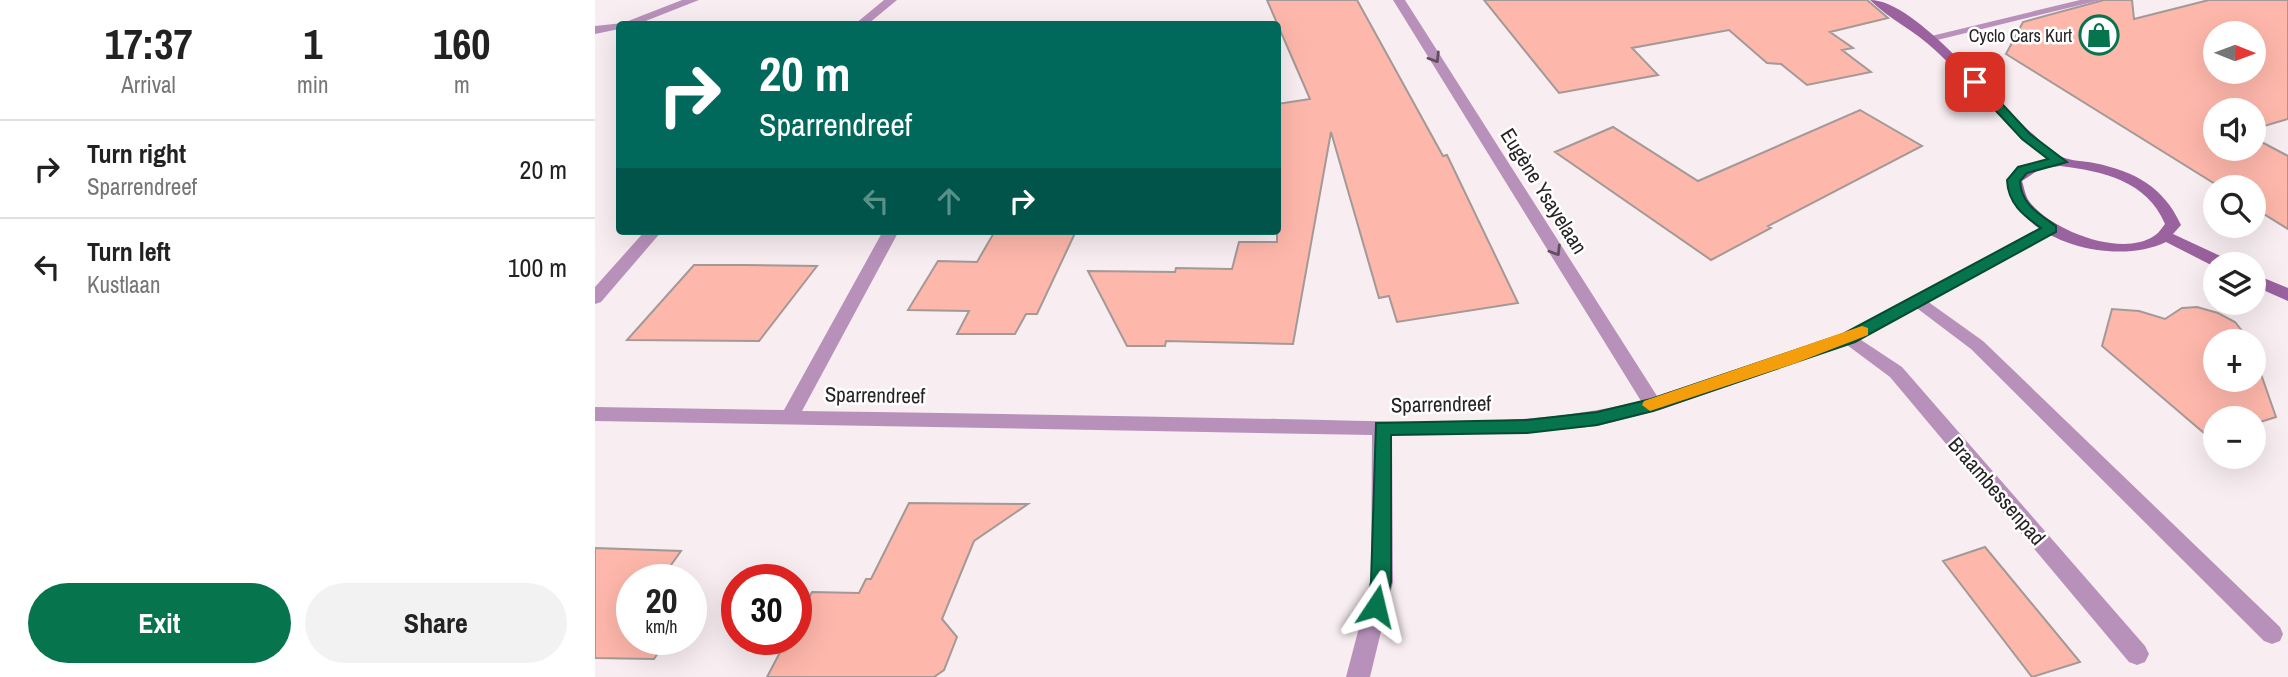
<!DOCTYPE html>
<meta charset="utf-8">
<style>
:root{--surface:#fff;--page:#f2f2f2;--text:#222;--muted:#767676;--line:#e0e0e0;--accent:#06744d}
body{margin:0;font-family:"Archivo Narrow",sans-serif;background:var(--page);color:var(--text);height:100vh;display:flex;flex-direction:column;font-size:26px;white-space:nowrap}
*{box-sizing:border-box;margin:0}
p{font-size:23px;color:var(--muted)}
.icon{flex:none;width:38px;height:38px;fill:none;stroke:currentColor;stroke-width:2;stroke-linecap:round;stroke-linejoin:round}
.map{position:relative;flex:1;overflow:hidden}
.drawer{display:flex;flex-direction:column;background:var(--surface);width:595px}
.drawer>*{flex:none}
.hud{position:absolute;left:21px;top:21px;width:665px;height:214px;border-radius:7px;box-shadow:0 7px 28px #0002;background:#00695c;color:#fff;overflow:hidden}
.needle{width:46px;rotate:91deg}
.controls{position:absolute;left:1608px;top:21px;display:grid;gap:14px}
.controls a{display:grid;place-items:center;width:63px;height:63px;border-radius:50%;background:var(--surface);box-shadow:0 7px 28px #0002;font-size:35px}
.speed{position:absolute;left:21px;top:564px;display:flex;gap:14px;font-size:35px;font-weight:700;text-align:center}
.speed>*{display:grid;place-content:center;width:91px;height:91px;border-radius:50%;background:var(--surface);box-shadow:0 7px 28px #0002;line-height:1}
.speed small{font-size:18px;font-weight:400}
.speed .limit{border:10px solid #d22;background:#fff;color:#111}
.pin{position:absolute;display:grid;place-items:center;width:60px;height:60px;color:#fff;margin:-30px;border-radius:14px;box-shadow:0 4px 10px #0006}
.me{position:absolute;width:77px;margin:-38px;rotate:10deg;stroke-linejoin:round;filter:drop-shadow(0 0 5px #0008)}
.turn{display:flex;align-items:center;gap:24px;height:147px;padding:0 28px;font-size:32px}
.turn .icon{width:91px;height:91px;stroke-width:2.5}
.turn b{display:block;font-size:49px;line-height:60px}
.lanes{display:flex;align-items:center;height:66px;padding:0 28px;background:#0003;justify-content:center;gap:35px;direction:ltr}
.lanes .off{opacity:.35}
.eta{display:flex;justify-content:space-evenly;align-items:center;height:119px;text-align:center}
.eta b{font-size:42px;font-weight:700;line-height:49px}
.cta{display:flex;gap:14px;margin-top:auto;padding:14px 28px}
.cta a{flex:1;height:80px;border-radius:42px;background:var(--accent);color:#fff;font-size:28px;font-weight:700;line-height:80px;text-align:center}
.cta a+a{background:var(--page);color:var(--text)}
ul{padding:0;list-style:none}
li{display:flex;align-items:center;gap:21px;height:98px;padding:0 28px;border-top:2px solid var(--line)}
li div{flex:1}
li b{display:block;font-size:26px}
li em{font-style:normal}
main{display:flex;flex:1;min-height:0}
.map>svg:first-child{display:block}
.building{fill:#feb7ab;stroke:#a39997;stroke-width:2;fill-rule:evenodd}
.lines{fill:none;stroke-linecap:round;stroke-linejoin:round}
.lane{fill:#b891bb;fill-rule:evenodd}
.street{fill:#b891bb;fill-rule:evenodd}
.secondary{fill:#9b62a0;fill-rule:evenodd}
.oneway{stroke:#614f60}
.route{fill:#06744d;stroke:#044b32;stroke-width:2}
.slow{fill:#f59e0b}
.labels{text-anchor:middle;dominant-baseline:central;stroke-width:5;stroke-linejoin:round;paint-order:stroke}
.far-poi-label{font-size:18px;fill:#272324;stroke:#fff;text-anchor:end}
.street-label{font-size:21px;fill:#272324;stroke:#fff}
</style>
<main>
<section class="drawer">
<div class="eta">
<div><b>17:37</b><p>Arrival</p></div>
<div><b>1</b><p>min</p></div>
<div><b>160</b><p>m</p></div>
</div>
<ul>
<li><svg class="icon" aria-label="right" viewBox="0 0 24 24"><path d="M7 20v-9h11M14 6l5 5-5 5"/></svg><div><b>Turn right</b><p>Sparrendreef</p></div><em>20 m</em></li>
<li><svg class="icon" aria-label="left" viewBox="0 0 24 24"><path d="M17 20v-9H6M10 6l-5 5 5 5"/></svg><div><b>Turn left</b><p>Kustlaan</p></div><em>100 m</em></li>
</ul>
<div class="cta"><a>Exit</a><a>Share</a></div>
</section>
<div class="map">
<svg width="1693" height="677" viewBox="0 0 1693 677">
<rect width="100%" height="100%" fill="#f8edf0"/>
<path class="building" d="M 672,0 L 762,0 L 848,156 L 852,155 L 923,303 L 802,322 L 794,296 L 784,298 L 736,132 L 698,344 L 571,341 L 570,346 L 532,346 L 493,271 L 580,272 L 581,268 L 637,269 L 644,242 L 682,242 L 682,104 L 715,99 Z
M 889,0 L 1272,0 L 1293,18 L 1235,32 L 1258,48 L 1247,50 L 1276,72 L 1212,85 L 1186,64 L 1172,63 L 1134,30 L 1037,48 L 1063,75 L 964,93 Z
M 1509,0 L 1537,0 L 1539,19 L 1614,0 L 1693,0 L 1693,119 L 1659,129 L 1659,110 L 1620,110 L 1620,149 L 1659,149 L 1659,138 L 1693,156 L 1693,229 L 1659,208 L 1659,187 L 1625,187 L 1411,54 L 1428,22 ZM 1620,33 L 1659,33 L 1659,72 L 1620,72 Z
M 1265,110 L 1327,146 L 1173,226 L 1176,228 L 1116,260 L 960,152 L 1018,127 L 1103,181 Z
M 400,231 L 481,231 L 442,314 L 431,314 L 420,334 L 362,334 L 374,311 L 313,310 L 343,261 L 382,262 Z
M 99,265 L 151,265 L 222,266 L 164,341 L 32,340 Z
M 1602,307 L 1623,313 L 1640,322 L 1655,341 L 1620,341 L 1620,380 L 1659,380 L 1659,354 L 1681,417 L 1659,424 L 1659,418 L 1620,418 L 1620,437 L 1616,439 L 1507,346 L 1517,309 L 1544,311 L 1570,319 L 1587,308 Z
M 314,503 L 433,504 L 379,541 L 347,619 L 362,637 L 349,670 L 339,677 L 172,677 L 192,639 L 201,639 L 201,622 L 217,592 L 264,593 L 271,579 L 276,579 Z
M 1390,547 L 1485,662 L 1437,677 L 1348,561 Z
M 0,548 L 86,551 L 66,579 L 37,579 L 37,639 L 72,639 L 59,659 L 0,658 Z"/>
<g class="lines">
<path class="lane" d="M 87,0 L 104,0 L 43,24 L 24,24 L 24,29 L 0,34 L 0,26 L 28,23 Z
M 1325,296 L 1388,341 L 1685,627 L 1688,634 L 1685,641 L 1677,644 L 1669,641 L 1376,349 L 1319,306 L 1317,302 Z
M 1254,332 L 1307,367 L 1550,646 L 1554,654 L 1550,662 L 1542,665 L 1534,662 L 1295,377 L 1248,342 L 1245,338 L 1248,334 Z"/>
<path class="street" d="M 289,0 L 302,0 L 273,24 L 260,24 Z
M 798,0 L 810,0 L 1062,396 L 1248,334 L 1451,226 L 1456,224 L 1464,229 L 1260,342 L 1065,410 L 1002,426 L 932,433 L 797,435 L 798,582 L 775,677 L 751,677 L 776,582 L 777,435 L 0,421 L 0,407 L 189,410 L 288,231 L 304,231 L 207,411 C 366,413 524,416 683,419 C 803,421 929,430 1046,401 Z
M 1485,0 L 1506,0 L 1334,42 L 1328,38 Z
M 50,231 L 67,231 L 6,302 L 0,304 L 0,287 Z"/>
<path class="secondary" d="M 1275,0 C 1322,0 1401,104 1438,134 C 1446,142 1457,152 1467,157 C 1476,161 1489,161 1499,163 C 1539,171 1569,187 1586,225 L 1578,234 L 1634,260 L 1636,264 L 1620,264 L 1620,267 L 1571,242 C 1526,264 1444,247 1418,201 C 1415,195 1414,187 1412,180 L 1429,165 L 1452,159 C 1411,127 1378,85 1340,50 C 1320,31 1294,19 1275,0 ZM 1465,166 C 1508,171 1552,181 1570,224 C 1567,228 1563,234 1559,236 C 1526,258 1455,230 1434,201 C 1430,195 1429,187 1427,181 L 1445,169 Z
M 1659,274 L 1693,288 L 1693,301 L 1659,286 Z"/>
</g>
<defs><path id="oneway-chevron" d="M-2-3.5L2.5 0L-2 3.5" fill="none" stroke-width="1.6" stroke-linecap="round" stroke-linejoin="round" transform="scale(1.75)"/></defs>
<g class="oneway">
<use href="#oneway-chevron" transform="translate(840 58) rotate(58)"/>
<use href="#oneway-chevron" transform="translate(961 251) rotate(58)"/>
</g>
<path class="route" d="M 1376,79 L 1384,79 L 1435,134 L 1472,162 L 1432,173 L 1425,181 C 1426,204 1443,213 1461,226 L 1461,232 L 1260,342 L 1058,411 L 1002,425 L 932,433 L 796,435 L 796,582 L 788,612 L 781,615 L 773,612 L 771,606 L 776,582 L 781,423 L 932,420 L 1002,412 L 1056,399 L 1248,334 L 1446,228 C 1428,215 1413,204 1412,180 L 1423,167 L 1453,159 L 1427,139 L 1376,84 Z"/>
<path class="slow" d="M 1267,326 L 1273,328 L 1273,335 L 1201,363 L 1055,411 L 1047,405 L 1049,401 Z"/>
<defs>
<g id="shop-ring" transform="scale(2.0125)"><circle r="9.5" fill="#fff" stroke="#06744d" stroke-width="1.5"/><path d="M-5-2.5h2.3a2.7 3.5 0 0 1 5.4 0H5L5.5 6h-11ZM-1.5-2.5h3a1.5 2.3 0 0 0-3 0Z" fill="#06744d"/></g>
</defs>
<g fill-rule="evenodd">
<use href="#shop-ring" x="1504" y="35"/>
</g>
<g class="labels">
<g class="far-poi-label">
<text x="1477" y="35">Cyclo Cars Kurt</text>
</g>
<g class="street-label">
<text transform="translate(949 191) rotate(58)">Eugène Ysayelaan</text>
<text transform="translate(280 395) rotate(1)">Sparrendreef</text>
<text transform="translate(846 404) rotate(-1)">Sparrendreef</text>
<text transform="translate(1402 491) rotate(49)">Braambessenpad</text>
</g>
</g>
</svg>
<div class="controls">
<a><svg class="needle" viewBox="-14 -14 28 28"><path d="M0-13l5 13h-10z" fill="#e53935"/><path d="M0 13l5-13h-10z" fill="#767676"/></svg></a>
<a><svg class="icon" aria-label="sound" viewBox="0 0 24 24"><path d="M4 9h4l5-4v14l-5-4H4zM17 9q2 3 0 6"/></svg></a>
<a><svg class="icon" aria-label="search" viewBox="0 0 24 24"><circle cx="10" cy="10" r="6"/><path d="M15 15l6 6"/></svg></a>
<a><svg class="icon" aria-label="layers" viewBox="0 0 24 24"><path d="M12 4l9 5-9 5-9-5zM3 14l9 5 9-5"/></svg></a>
<a>+</a>
<a>−</a>
</div>
<div class="speed"><div>20<small>km/h</small></div><div class="limit">30</div></div>
<div class="pin" style="left:1380px;top:82px;background:#d93025"><svg class="icon" aria-label="arrive" viewBox="0 0 24 24"><path d="M6 21V4h12l-3 4 3 4H6"/></svg></div>
<svg class="me" style="left:781px;top:606px" viewBox="-20 -20 40 40"><path d="M0-17L14 15 0 8-14 15z" fill="#06744d" stroke="#fff" stroke-width="4"/></svg>
<div class="hud">
<div class="turn"><svg class="icon" aria-label="right" viewBox="0 0 24 24"><path d="M7 20v-9h11M14 6l5 5-5 5"/></svg><div><b>20 m</b>Sparrendreef</div></div>
<div class="lanes"><svg class="icon off" aria-label="left" viewBox="0 0 24 24"><path d="M17 20v-9H6M10 6l-5 5 5 5"/></svg><svg class="icon off" aria-label="ahead" viewBox="0 0 24 24"><path d="M12 20V5M6 11l6-6 6 6"/></svg><svg class="icon" aria-label="right" viewBox="0 0 24 24"><path d="M7 20v-9h11M14 6l5 5-5 5"/></svg></div>
</div>
</div>
</main>
